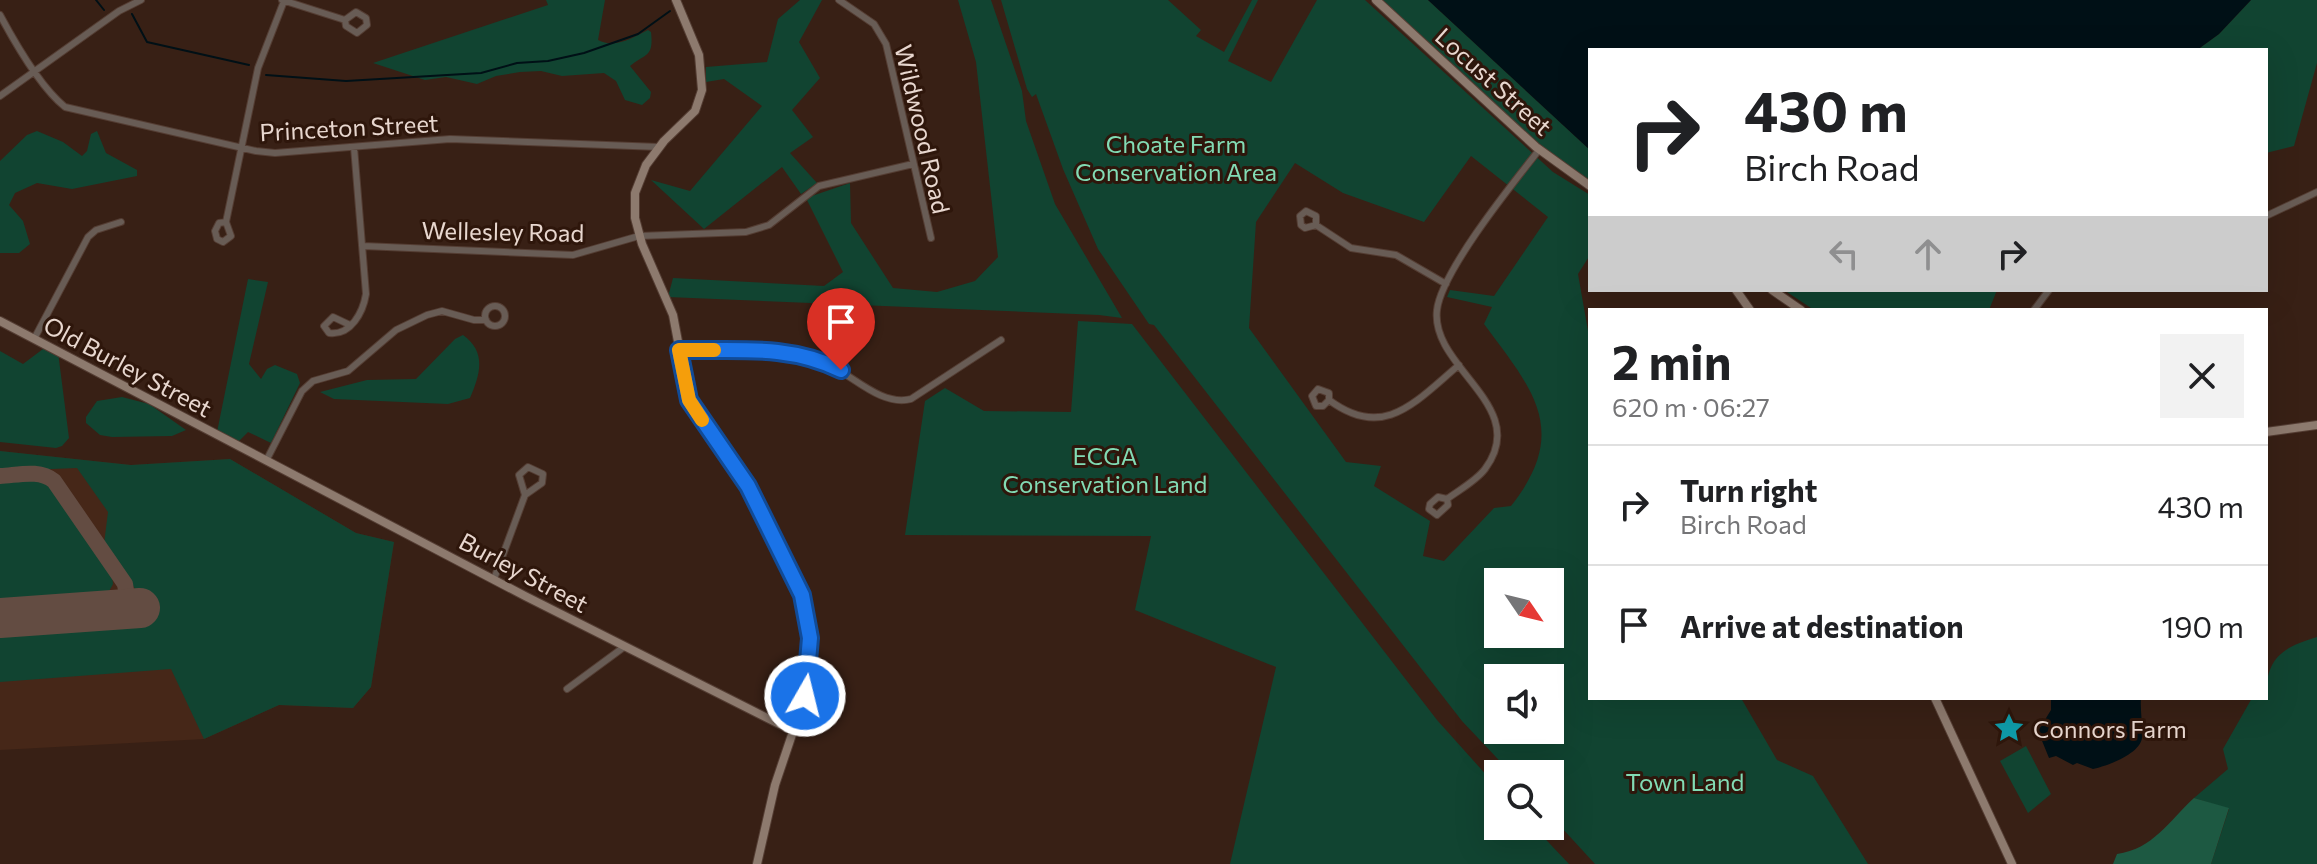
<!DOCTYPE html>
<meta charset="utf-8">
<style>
:root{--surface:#fff;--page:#f2f2f2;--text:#202124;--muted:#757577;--line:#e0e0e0}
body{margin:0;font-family:Commissioner,sans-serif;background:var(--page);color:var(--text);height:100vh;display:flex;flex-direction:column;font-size:30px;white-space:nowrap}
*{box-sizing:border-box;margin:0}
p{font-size:26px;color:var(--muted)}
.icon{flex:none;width:44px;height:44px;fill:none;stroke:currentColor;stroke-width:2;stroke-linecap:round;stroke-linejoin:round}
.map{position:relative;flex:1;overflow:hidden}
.details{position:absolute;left:1588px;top:308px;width:680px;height:392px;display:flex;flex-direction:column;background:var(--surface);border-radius:0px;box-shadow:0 8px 32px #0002}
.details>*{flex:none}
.top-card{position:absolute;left:1588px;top:48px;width:680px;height:244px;border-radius:0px;box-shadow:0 8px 32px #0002;background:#fff;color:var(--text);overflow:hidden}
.needle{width:52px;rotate:125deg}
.buttons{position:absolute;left:1484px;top:568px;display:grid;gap:16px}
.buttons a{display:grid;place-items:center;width:80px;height:80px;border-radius:0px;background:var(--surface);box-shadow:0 8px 32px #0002;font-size:40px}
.pin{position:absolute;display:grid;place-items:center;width:68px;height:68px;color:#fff;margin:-82px -34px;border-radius:50% 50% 50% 0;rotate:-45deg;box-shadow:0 0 8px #0007}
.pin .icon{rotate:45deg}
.me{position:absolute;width:88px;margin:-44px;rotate:8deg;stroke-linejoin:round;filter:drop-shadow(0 0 6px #0008)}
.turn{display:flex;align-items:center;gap:28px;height:168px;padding:0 24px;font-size:36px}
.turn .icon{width:104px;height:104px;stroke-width:2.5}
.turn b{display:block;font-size:56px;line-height:68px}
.lanes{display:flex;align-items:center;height:76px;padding:0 24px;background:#0003;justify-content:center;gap:40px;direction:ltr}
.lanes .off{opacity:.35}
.round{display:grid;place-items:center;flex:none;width:84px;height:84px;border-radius:0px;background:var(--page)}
.head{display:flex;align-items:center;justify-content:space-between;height:136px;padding:0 24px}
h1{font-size:48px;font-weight:700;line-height:60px}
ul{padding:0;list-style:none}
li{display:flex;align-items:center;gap:24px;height:120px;padding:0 24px;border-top:2px solid var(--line)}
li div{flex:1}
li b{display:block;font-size:30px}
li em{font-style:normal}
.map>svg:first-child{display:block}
.built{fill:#462718}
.green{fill:#114431;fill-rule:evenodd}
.forest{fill:#1d5942}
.water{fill:#001016}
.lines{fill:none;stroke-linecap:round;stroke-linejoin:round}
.stream{stroke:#001016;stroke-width:2}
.taxiway{stroke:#634c42;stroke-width:16}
.runway{stroke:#634c42;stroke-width:40}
.street-casing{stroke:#543d33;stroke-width:8}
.secondary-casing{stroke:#543d33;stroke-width:10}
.street{stroke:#685c55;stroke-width:6}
.secondary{stroke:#8d7a6e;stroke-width:8}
.route-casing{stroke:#114b97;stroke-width:20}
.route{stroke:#1a73e8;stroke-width:14}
.slow{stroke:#f59e0b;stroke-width:14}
.labels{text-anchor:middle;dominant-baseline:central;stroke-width:6;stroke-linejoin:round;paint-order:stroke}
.street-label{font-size:24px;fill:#e8d7cf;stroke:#2e160b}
.park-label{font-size:24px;fill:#82dbb4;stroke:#2e160b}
.poi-label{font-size:24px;fill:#e8d7cf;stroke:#2e160b;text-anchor:start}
</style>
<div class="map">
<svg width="2317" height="864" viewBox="0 0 2317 864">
<rect width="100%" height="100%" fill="#382015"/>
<path class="built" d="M 0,451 L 131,465 L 230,459 L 356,533 L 394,542 L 371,687 L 353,708 L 279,705 L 204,739 L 0,750 Z"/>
<path class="green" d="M 546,0 L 605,0 L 598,40 C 615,49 632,38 648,30 L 651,32 C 654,58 645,53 630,66 L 651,92 L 650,98 L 642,105 L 625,100 L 616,81 L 604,73 L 562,76 L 541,71 L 520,72 L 496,76 L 477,84 L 446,77 L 425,80 L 373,63 L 548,5 Z
M 800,0 L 822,0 L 799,42 L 820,78 L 792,110 L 813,137 L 790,153 L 817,183 L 801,194 L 782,167 L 704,229 L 651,180 L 690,191 L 762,106 L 724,79 L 706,82 L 706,67 L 767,62 L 778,19 Z
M 958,0 L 991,0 L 1022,91 L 1026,121 L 1055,204 L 1122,318 L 1099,315 L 668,297 L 673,278 L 824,286 L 843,272 L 806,198 L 850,183 L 851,223 L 893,288 L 937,292 L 975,281 L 998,257 L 976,62 Z
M 1001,0 L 1168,0 L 1201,30 L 1196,36 L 1224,52 L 1252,0 L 1258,0 L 1228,61 L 1271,82 L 1317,0 L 1365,0 L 1553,172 L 1590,195 L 1590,255 L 1578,274 L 1588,331 L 1590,329 L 1590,698 L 1741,698 L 1777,760 L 1813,776 L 1868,864 L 1595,864 L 1550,815 L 1550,774 L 1512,774 L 1462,721 L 1154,325 L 1149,324 L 1098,249 L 1063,169 L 1036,94 L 1032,97 L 1027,89 ZM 1471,156 L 1548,217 L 1494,296 L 1450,290 L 1447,297 L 1492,307 L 1484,324 C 1532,389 1571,430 1511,506 L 1494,508 L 1444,561 L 1423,556 L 1430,521 L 1374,486 L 1381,466 L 1346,462 L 1249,328 L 1256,222 L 1295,163 L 1343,193 L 1424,222 ZM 1498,582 L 1550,582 L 1550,634 L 1498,634 ZM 1498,678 L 1550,678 L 1550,730 L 1498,730 Z
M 1381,0 L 1428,0 L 1590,150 L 1590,181 L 1540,149 Z
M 2251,0 L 2317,0 L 2317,63 L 2294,146 L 2266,153 L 2266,50 L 2197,50 L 2219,34 Z
M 97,131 L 106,153 L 137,170 L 137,176 L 72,189 L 37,183 L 15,193 L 9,205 L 23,221 L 30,244 L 19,253 L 0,253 L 0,161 L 27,135 L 37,131 L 63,142 L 82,156 L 87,151 L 91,134 Z
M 248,279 L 268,282 L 249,364 L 261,379 L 267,369 L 275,365 L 297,374 L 300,383 L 271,443 L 248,432 L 237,443 L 217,432 Z
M 1784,290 L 1997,290 L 1989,310 L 1814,310 Z
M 1078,321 L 1132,324 L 1437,720 L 1498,788 L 1498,826 L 1533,826 L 1569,864 L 1230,864 L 1276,667 L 1135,610 L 1151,536 L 905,535 L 925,401 L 945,388 L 984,411 L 1071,412 Z
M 463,335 C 487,352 480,375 470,398 L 448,404 L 334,399 L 320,392 L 367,380 L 416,379 L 455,339 Z
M 47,346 L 58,352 L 69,438 L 62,446 L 56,448 L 0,442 L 0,351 L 23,364 Z
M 122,397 L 149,404 L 186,430 L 172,436 L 112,437 L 100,435 L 86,423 L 86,417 L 97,401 Z
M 0,451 L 131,465 L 230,459 L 356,533 L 394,542 L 371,687 L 353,708 L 279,705 L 204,739 L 171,669 L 0,682 L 0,632 L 142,620 L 138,593 L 104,544 L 108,512 L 77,468 L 0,471 Z
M 40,479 L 48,483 L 112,576 L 113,584 L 107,595 L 0,605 L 0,482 Z
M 2317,637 L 2317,864 L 2211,864 L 2229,809 L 2194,798 L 2228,769 L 2223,749 L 2252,698 L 2266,698 C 2266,658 2281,648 2317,637 Z
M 2026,746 L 2051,794 L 2028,813 L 2000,761 Z"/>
<path class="forest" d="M 2194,798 L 2229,808 L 2211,864 L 2113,864 L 2117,854 C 2153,849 2169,821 2194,798 Z"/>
<path class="water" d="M 1428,0 L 2251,0 L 2219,34 L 2197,50 L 1590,50 L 1590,150 Z
M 2051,698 L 2141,698 C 2140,711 2143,725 2142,738 C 2140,754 2107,766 2093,769 L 2077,763 L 2073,765 L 2056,756 L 2049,758 L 2038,731 L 2051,710 Z"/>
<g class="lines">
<path class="stream" d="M 96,0 L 104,10
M 132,14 L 147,42 L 249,65
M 266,75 L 346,81 L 481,73 L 517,63 L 548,61 L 584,53 L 638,34 L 670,11"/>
<path class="taxiway" d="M 0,476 C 19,475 39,469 54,481 L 125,584 L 127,597 L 115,609"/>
<path class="runway" d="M 0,618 L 140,608"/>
<g class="street-casing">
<path id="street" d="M 282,0 L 345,20 L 346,26 L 357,33 L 367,25 L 366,18 L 356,12 L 345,20
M 839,0 L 874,24 L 886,44 L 931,238
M 0,15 C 15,43 40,87 65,107 L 256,151 L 275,153 L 450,139 L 659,147
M 0,96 L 119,11 L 141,0
M 2266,216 L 2317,192
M 226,222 L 219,223 L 215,231 L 217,239 L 223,242 L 231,236 L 226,222 L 258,68 L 284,1
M 1316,225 L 1305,228 L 1301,225 L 1300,216 L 1306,211 L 1316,216 L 1316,225 L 1351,248 L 1396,255 L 1446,284
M 363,246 L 573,255 L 639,236 L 746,232 L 769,225 L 819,186 L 913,164
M485 316a10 10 0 1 1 20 0a10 10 0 1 1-20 0Z
M 2034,310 L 2049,290
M 350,325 L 333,317 L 324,326 L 329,333 C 351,336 363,312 366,294 L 354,147
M 34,339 L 88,237 L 96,230 L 121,222
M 679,350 C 726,350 778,342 822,361 C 851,373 880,407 911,399 L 1001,340
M 1329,400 L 1323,406 L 1316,406 L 1312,396 L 1318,389 L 1329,393 L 1329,400 C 1384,441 1415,402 1459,365
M 266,461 L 302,391 L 313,381 L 348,371 L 396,330 L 427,315 L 442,311 L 474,320 L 486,320
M 1447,499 L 1448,505 L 1437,515 L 1429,509 L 1430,504 L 1438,497 L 1447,499 C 1459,490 1476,481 1485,469 C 1532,406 1430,368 1437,310 C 1441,272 1513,183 1539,150
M 494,579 L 525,495 L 542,483 L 543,474 L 528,467 L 519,475 L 525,495
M 567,689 L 624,647"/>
</g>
<g class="secondary-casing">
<path id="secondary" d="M 676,0 L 699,55 L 702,90 L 695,111 L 664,141 L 646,165 L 635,193 L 635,218 L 642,244 L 673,315 L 689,400 L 742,476 L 771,528 L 802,595 L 810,638 L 805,696 L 775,785 L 757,864
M 1376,0 L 1536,147 L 1590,186
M 1736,290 L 1750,310
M 1772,290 L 1801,310
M 0,321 L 525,596 L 793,731
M 2266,432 L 2317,425
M 1935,698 L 2012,864"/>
</g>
<use href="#street" class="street"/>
<use href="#secondary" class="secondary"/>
</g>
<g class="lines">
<g class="route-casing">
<path id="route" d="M 805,696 L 810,638 L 802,595 L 748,486 L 689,400 L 679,350 C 736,351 789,344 841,370"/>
</g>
<use href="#route" class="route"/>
<path class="slow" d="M 702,420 L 689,400 L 679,350 L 714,350"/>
</g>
<defs>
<g id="sight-bare" transform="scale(2.4)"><path d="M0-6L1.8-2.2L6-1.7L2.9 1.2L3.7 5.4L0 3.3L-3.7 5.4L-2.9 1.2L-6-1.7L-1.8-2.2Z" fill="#0f9aa8" stroke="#2e160b" stroke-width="2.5" paint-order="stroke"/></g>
</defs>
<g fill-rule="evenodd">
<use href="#sight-bare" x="2009" y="728"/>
</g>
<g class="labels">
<g class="street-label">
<text transform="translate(1494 81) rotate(42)">Locust Street</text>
<text transform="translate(349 127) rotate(-3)">Princeton Street</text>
<text transform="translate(923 129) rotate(77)">Wildwood Road</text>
<text transform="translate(503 231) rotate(1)">Wellesley Road</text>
<text transform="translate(128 366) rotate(28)">Old Burley Street</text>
<text transform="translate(524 572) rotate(28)">Burley Street</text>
</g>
<g class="park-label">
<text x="1176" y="143">Choate Farm<tspan x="1176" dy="28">Conservation Area</tspan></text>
<text x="1105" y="455">ECGA<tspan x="1105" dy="28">Conservation Land</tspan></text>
<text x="1685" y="781">Town Land</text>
</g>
<g class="poi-label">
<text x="2033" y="728">Connors Farm</text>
</g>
</g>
</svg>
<div class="buttons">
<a><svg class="needle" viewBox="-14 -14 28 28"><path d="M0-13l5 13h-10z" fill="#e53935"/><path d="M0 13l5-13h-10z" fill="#757577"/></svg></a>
<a><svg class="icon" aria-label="sound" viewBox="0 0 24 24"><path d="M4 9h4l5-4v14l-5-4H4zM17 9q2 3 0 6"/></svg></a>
<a><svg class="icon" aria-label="search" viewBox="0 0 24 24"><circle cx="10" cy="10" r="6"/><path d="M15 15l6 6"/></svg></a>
</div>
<div class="pin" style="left:841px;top:370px;background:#d93025"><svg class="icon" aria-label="arrive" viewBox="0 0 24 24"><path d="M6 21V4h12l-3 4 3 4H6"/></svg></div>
<svg class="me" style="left:805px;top:696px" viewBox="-20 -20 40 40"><circle r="17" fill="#1a73e8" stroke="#fff" stroke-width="3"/><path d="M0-11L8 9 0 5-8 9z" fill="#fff"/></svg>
<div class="top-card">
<div class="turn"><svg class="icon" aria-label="right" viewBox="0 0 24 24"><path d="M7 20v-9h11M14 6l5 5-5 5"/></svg><div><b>430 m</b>Birch Road</div></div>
<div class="lanes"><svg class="icon off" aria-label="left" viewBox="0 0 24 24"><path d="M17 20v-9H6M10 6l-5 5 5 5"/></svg><svg class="icon off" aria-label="ahead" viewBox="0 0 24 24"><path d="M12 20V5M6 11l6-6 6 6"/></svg><svg class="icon" aria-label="right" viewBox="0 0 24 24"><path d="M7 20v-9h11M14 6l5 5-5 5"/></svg></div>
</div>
<section class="details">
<div class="head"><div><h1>2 min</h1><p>620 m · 06:27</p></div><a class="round"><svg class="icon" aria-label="close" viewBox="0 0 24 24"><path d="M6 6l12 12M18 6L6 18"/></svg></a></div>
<ul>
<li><svg class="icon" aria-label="right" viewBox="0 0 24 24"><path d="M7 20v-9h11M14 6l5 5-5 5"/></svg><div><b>Turn right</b><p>Birch Road</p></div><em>430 m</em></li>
<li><svg class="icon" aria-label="arrive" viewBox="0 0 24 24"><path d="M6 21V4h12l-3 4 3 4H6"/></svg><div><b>Arrive at destination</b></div><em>190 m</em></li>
</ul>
</section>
</div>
